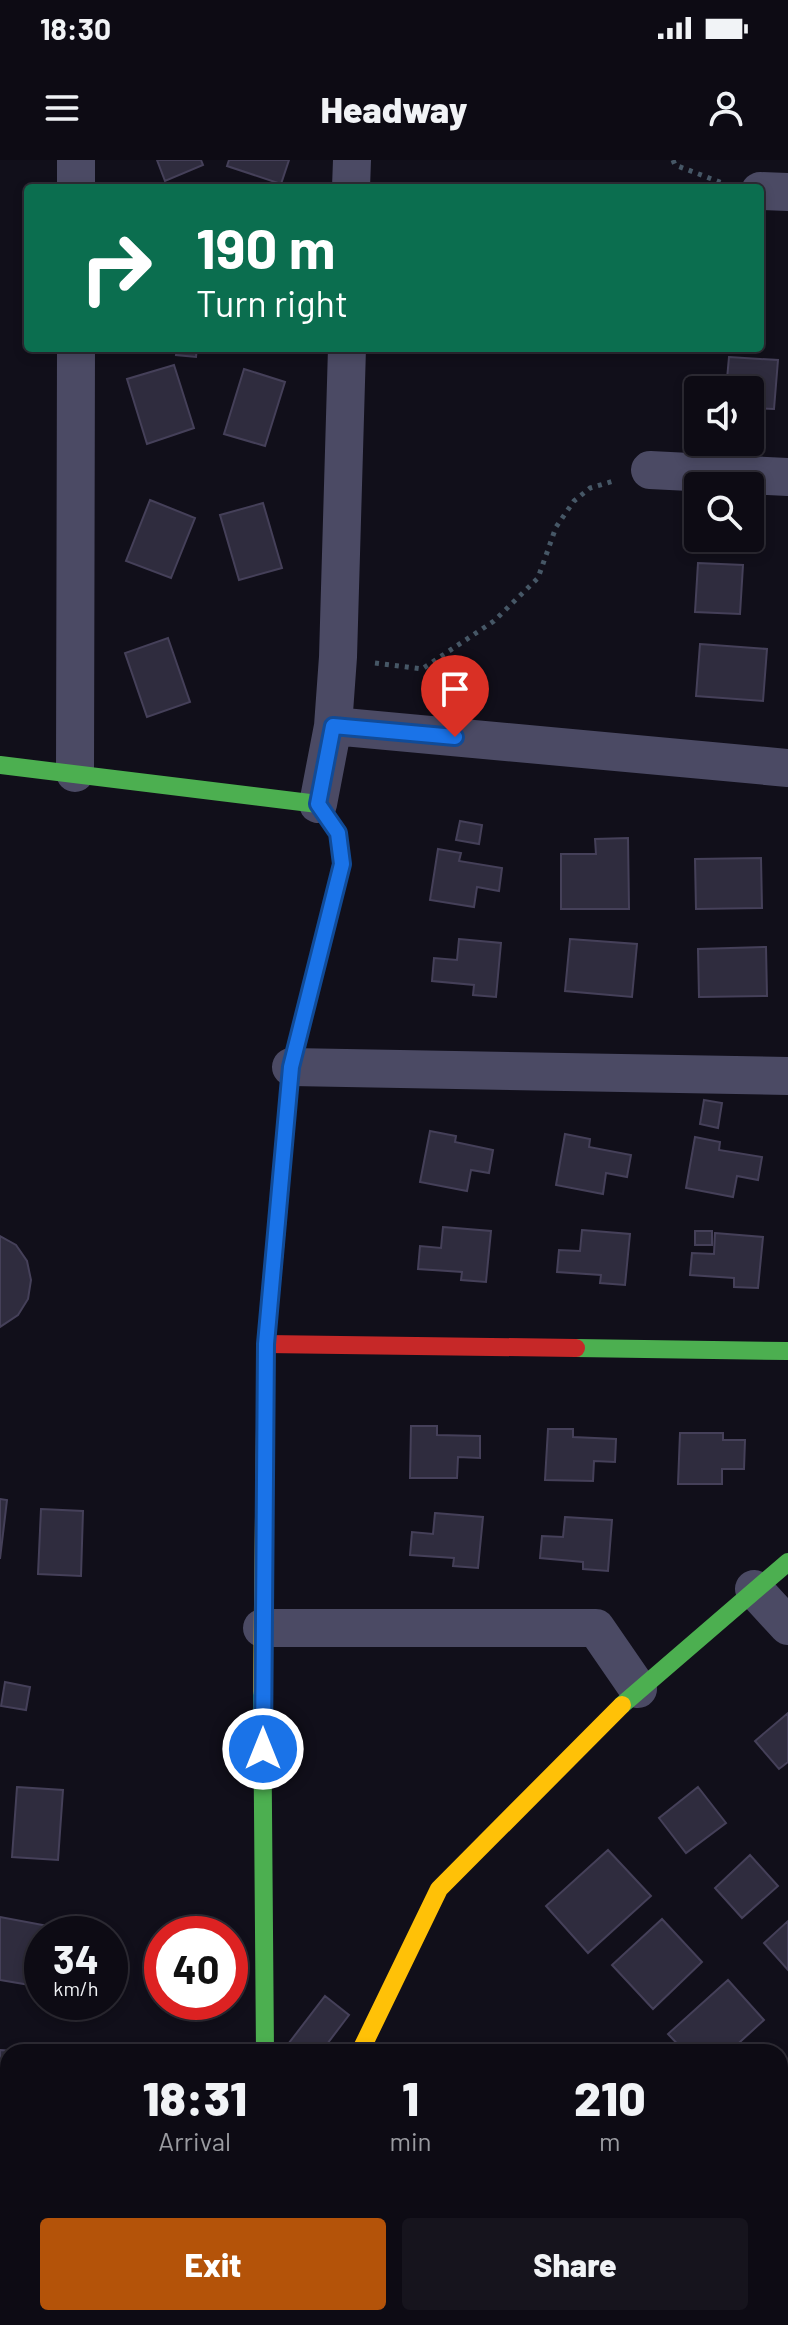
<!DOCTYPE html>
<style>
:root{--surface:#0d0b14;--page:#16141d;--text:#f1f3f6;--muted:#9a9ba0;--line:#2d2b34;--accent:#b45309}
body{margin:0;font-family:Barlow,sans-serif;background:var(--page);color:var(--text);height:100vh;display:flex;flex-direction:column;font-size:30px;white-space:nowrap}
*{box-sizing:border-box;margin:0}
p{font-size:26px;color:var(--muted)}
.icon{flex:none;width:44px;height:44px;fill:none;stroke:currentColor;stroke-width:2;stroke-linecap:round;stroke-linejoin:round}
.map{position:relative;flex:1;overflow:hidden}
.panel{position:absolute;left:0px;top:1884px;width:788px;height:282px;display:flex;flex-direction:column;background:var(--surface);border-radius:24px 24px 0 0;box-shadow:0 4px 12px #0003,0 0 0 2px var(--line)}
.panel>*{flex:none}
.guide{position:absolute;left:24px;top:24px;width:740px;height:168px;border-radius:8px;box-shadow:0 4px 12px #0003,0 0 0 2px var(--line);background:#0b6e4f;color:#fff;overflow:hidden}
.tools{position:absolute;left:684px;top:216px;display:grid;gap:16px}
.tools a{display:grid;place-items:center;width:80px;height:80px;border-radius:8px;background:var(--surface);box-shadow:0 4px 12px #0003,0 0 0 2px var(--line);font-size:40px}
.speed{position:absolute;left:24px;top:1756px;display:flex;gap:16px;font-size:40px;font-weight:700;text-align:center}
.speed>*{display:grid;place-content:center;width:104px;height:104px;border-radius:50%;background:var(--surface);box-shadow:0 4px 12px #0003,0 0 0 2px var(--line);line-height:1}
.speed small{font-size:20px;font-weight:400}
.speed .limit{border:12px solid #d22;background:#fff;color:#111}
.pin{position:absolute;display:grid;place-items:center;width:68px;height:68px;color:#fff;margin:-82px -34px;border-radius:50% 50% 50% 0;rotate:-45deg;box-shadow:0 0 8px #0007}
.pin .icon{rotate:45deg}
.me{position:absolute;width:88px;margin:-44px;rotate:0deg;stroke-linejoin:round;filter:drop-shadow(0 0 6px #0008)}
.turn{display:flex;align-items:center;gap:28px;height:168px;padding:0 40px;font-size:36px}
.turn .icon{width:104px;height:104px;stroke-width:2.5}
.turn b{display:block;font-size:56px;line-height:68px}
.eta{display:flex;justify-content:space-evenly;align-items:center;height:136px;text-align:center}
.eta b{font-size:48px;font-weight:800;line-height:56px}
.cta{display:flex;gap:16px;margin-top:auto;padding:16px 40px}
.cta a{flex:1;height:92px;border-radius:8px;background:var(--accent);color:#fff;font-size:32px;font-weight:800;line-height:92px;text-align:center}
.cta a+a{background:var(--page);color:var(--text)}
.status{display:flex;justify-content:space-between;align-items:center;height:56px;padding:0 40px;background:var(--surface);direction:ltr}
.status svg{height:22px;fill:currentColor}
header{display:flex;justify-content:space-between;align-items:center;height:104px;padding:0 40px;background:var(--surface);font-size:36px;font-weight:800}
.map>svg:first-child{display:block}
.building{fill:#2f2c3e;stroke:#454059;stroke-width:2}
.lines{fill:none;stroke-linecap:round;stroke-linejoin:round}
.path{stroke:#465766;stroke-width:5;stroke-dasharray:4 6;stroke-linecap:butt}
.street{stroke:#4b4a64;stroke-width:38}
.fast{stroke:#4caf50;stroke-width:18}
.slow{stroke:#ffc107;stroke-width:18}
.jam{stroke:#c62828;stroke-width:18}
.route-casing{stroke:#114b97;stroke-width:20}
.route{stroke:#1a73e8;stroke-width:14}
</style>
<div class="status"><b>18:30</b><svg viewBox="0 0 49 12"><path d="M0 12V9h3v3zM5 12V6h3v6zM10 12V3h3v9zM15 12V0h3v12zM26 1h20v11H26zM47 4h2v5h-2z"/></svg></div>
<header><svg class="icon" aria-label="menu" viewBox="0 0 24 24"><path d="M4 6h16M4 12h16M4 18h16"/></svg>Headway<svg class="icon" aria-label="person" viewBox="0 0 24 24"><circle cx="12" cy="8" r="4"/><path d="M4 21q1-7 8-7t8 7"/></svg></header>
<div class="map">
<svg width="788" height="2165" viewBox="0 0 788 2165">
<rect width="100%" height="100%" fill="#110f1a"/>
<path class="building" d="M 157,0 L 201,0 L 203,5 L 165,21 Z
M 229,0 L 289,0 L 281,24 L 227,6 Z
M 177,188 L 197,188 L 196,197 L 176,195 Z
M 729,197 L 778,200 L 774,249 L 750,248 L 750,230 L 726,230 Z
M 174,205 L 194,268 L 147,284 L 127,219 Z
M 244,209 L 285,222 L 265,286 L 224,274 Z
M 150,340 L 195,358 L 171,418 L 126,401 Z
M 263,343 L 282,408 L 239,420 L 220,355 Z
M 698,403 L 743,405 L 740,454 L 695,452 Z
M 168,478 L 190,542 L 147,557 L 125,493 Z
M 700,484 L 767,489 L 763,541 L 696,536 Z
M 460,661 L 482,665 L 479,684 L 456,680 Z
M 628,678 L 629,749 L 561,749 L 561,694 L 596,694 L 595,679 Z
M 438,689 L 461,693 L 459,701 L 502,708 L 499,731 L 477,727 L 474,747 L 430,740 Z
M 761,698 L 762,748 L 696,749 L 695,699 Z
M 459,779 L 501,783 L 496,837 L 473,835 L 474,825 L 432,821 L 434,798 L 457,800 Z
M 570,779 L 637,784 L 632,837 L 565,831 Z
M 766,787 L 767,836 L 699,837 L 698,789 Z
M 704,940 L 722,943 L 718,968 L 700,964 Z
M 430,971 L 456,976 L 455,982 L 493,990 L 489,1013 L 471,1010 L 467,1031 L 420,1022 Z
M 565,974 L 590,979 L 589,987 L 631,995 L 627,1017 L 606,1013 L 603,1034 L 556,1025 Z
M 695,977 L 720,982 L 719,990 L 762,997 L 758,1020 L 737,1016 L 733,1037 L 686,1028 Z
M 443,1067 L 491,1071 L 486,1122 L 461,1120 L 462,1112 L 418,1109 L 420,1086 L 441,1088 Z
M 582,1070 L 630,1074 L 625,1125 L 600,1123 L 601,1115 L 557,1112 L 559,1090 L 580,1091 Z
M 695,1071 L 712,1071 L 712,1085 L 695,1085 Z
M 715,1073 L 763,1077 L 758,1128 L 734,1127 L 734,1118 L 690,1115 L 692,1093 L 714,1094 Z
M 0,1076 L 16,1085 L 27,1101 L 31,1120 L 28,1139 L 18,1155 L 0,1167 Z
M 411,1266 L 437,1266 L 437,1275 L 480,1276 L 480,1298 L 458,1297 L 457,1318 L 410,1318 Z
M 548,1269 L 573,1269 L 573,1277 L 616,1279 L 615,1302 L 594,1301 L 593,1321 L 545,1320 Z
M 680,1273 L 723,1273 L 723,1280 L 745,1280 L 744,1309 L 722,1309 L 722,1324 L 678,1324 Z
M 0,1339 L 7,1340 L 0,1399 Z
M 41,1349 L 83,1351 L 81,1416 L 38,1414 Z
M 435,1353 L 483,1357 L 478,1408 L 453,1406 L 454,1398 L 410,1395 L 412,1372 L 433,1374 Z
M 565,1357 L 612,1360 L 608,1411 L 583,1409 L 583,1402 L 540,1398 L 542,1376 L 563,1377 Z
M 5,1522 L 30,1527 L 26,1550 L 1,1546 Z
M 788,1553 L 788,1602 L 779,1609 L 755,1581 Z
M 17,1627 L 63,1630 L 58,1700 L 12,1697 Z
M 698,1627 L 726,1663 L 686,1693 L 659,1658 Z
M 608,1690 L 651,1736 L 588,1793 L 546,1746 Z
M 750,1695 L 778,1726 L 742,1758 L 715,1728 Z
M 0,1757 L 48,1766 L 46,1774 L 42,1774 L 42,1796 L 36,1826 L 0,1820 Z
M 662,1759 L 702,1802 L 653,1849 L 612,1805 Z
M 788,1761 L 788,1810 L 764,1783 Z
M 728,1820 L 764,1860 L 729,1892 L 685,1892 L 668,1874 Z
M 325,1836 L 349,1855 L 321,1892 L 282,1892 Z
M 111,1887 L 161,1892 L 111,1892 Z
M 0,1890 L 28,1892 L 8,1892 L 8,1947 L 0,1946 Z
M 780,1906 L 788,1914 L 788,1942 L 780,1949 Z
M 0,1957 L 8,1958 L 8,2010 L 0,2009 Z
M 0,2026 L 8,2027 L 0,2082 Z
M 0,2113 L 8,2115 L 8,2158 L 0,2156 Z
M 52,2158 L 63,2158 L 82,2164 L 50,2165 Z"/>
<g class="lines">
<path class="path" d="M 673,0 L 675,5 L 725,24
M 375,503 L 422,509 L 494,461 L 538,418 L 556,367 L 574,341 L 590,328 L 617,320"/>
<path class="street" d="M 76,28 L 76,0
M 351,28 L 352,0
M 760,31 L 788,32
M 650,310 L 788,317
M 333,566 L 788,608
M 75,613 L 76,188
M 318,644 L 333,566 L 338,497 L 347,188
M 291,907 L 788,916
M 754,1429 L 788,1466
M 262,1468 L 596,1468 L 638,1529
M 237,2165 L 239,2158"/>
<path class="fast" d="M 0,605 L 318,644 L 338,673 L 342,704 L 291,907 L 275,1088
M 576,1188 L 788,1191
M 262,1531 L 265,1892
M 622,1545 L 788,1402"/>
<path class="slow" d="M 262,1531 L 266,1184 L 275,1088
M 360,1892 L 439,1729 L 622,1545"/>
<path class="jam" d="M 266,1184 L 576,1188"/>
</g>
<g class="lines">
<g class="route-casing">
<path id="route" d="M 263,1589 L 266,1184 L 291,907 L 342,704 L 338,673 L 318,644 L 333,566 L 455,577"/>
</g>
<use href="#route" class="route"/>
</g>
</svg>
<div class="tools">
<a><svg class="icon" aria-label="sound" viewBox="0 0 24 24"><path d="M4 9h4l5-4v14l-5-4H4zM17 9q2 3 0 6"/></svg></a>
<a><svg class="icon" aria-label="search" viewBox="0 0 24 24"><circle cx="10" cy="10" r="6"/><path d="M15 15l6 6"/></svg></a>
</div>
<div class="speed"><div>34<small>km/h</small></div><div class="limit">40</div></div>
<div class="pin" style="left:455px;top:577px;background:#d93025"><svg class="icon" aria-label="arrive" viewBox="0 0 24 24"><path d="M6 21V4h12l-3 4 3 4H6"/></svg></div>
<svg class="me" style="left:263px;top:1589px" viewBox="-20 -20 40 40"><circle r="17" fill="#1a73e8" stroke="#fff" stroke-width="3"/><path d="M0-11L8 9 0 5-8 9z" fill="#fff"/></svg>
<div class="guide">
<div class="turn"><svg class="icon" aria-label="right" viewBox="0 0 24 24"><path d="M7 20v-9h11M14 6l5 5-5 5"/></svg><div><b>190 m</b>Turn right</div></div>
</div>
<section class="panel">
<div class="eta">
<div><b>18:31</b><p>Arrival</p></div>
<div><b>1</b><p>min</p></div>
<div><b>210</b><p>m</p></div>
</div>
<div class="cta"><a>Exit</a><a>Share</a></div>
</section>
</div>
